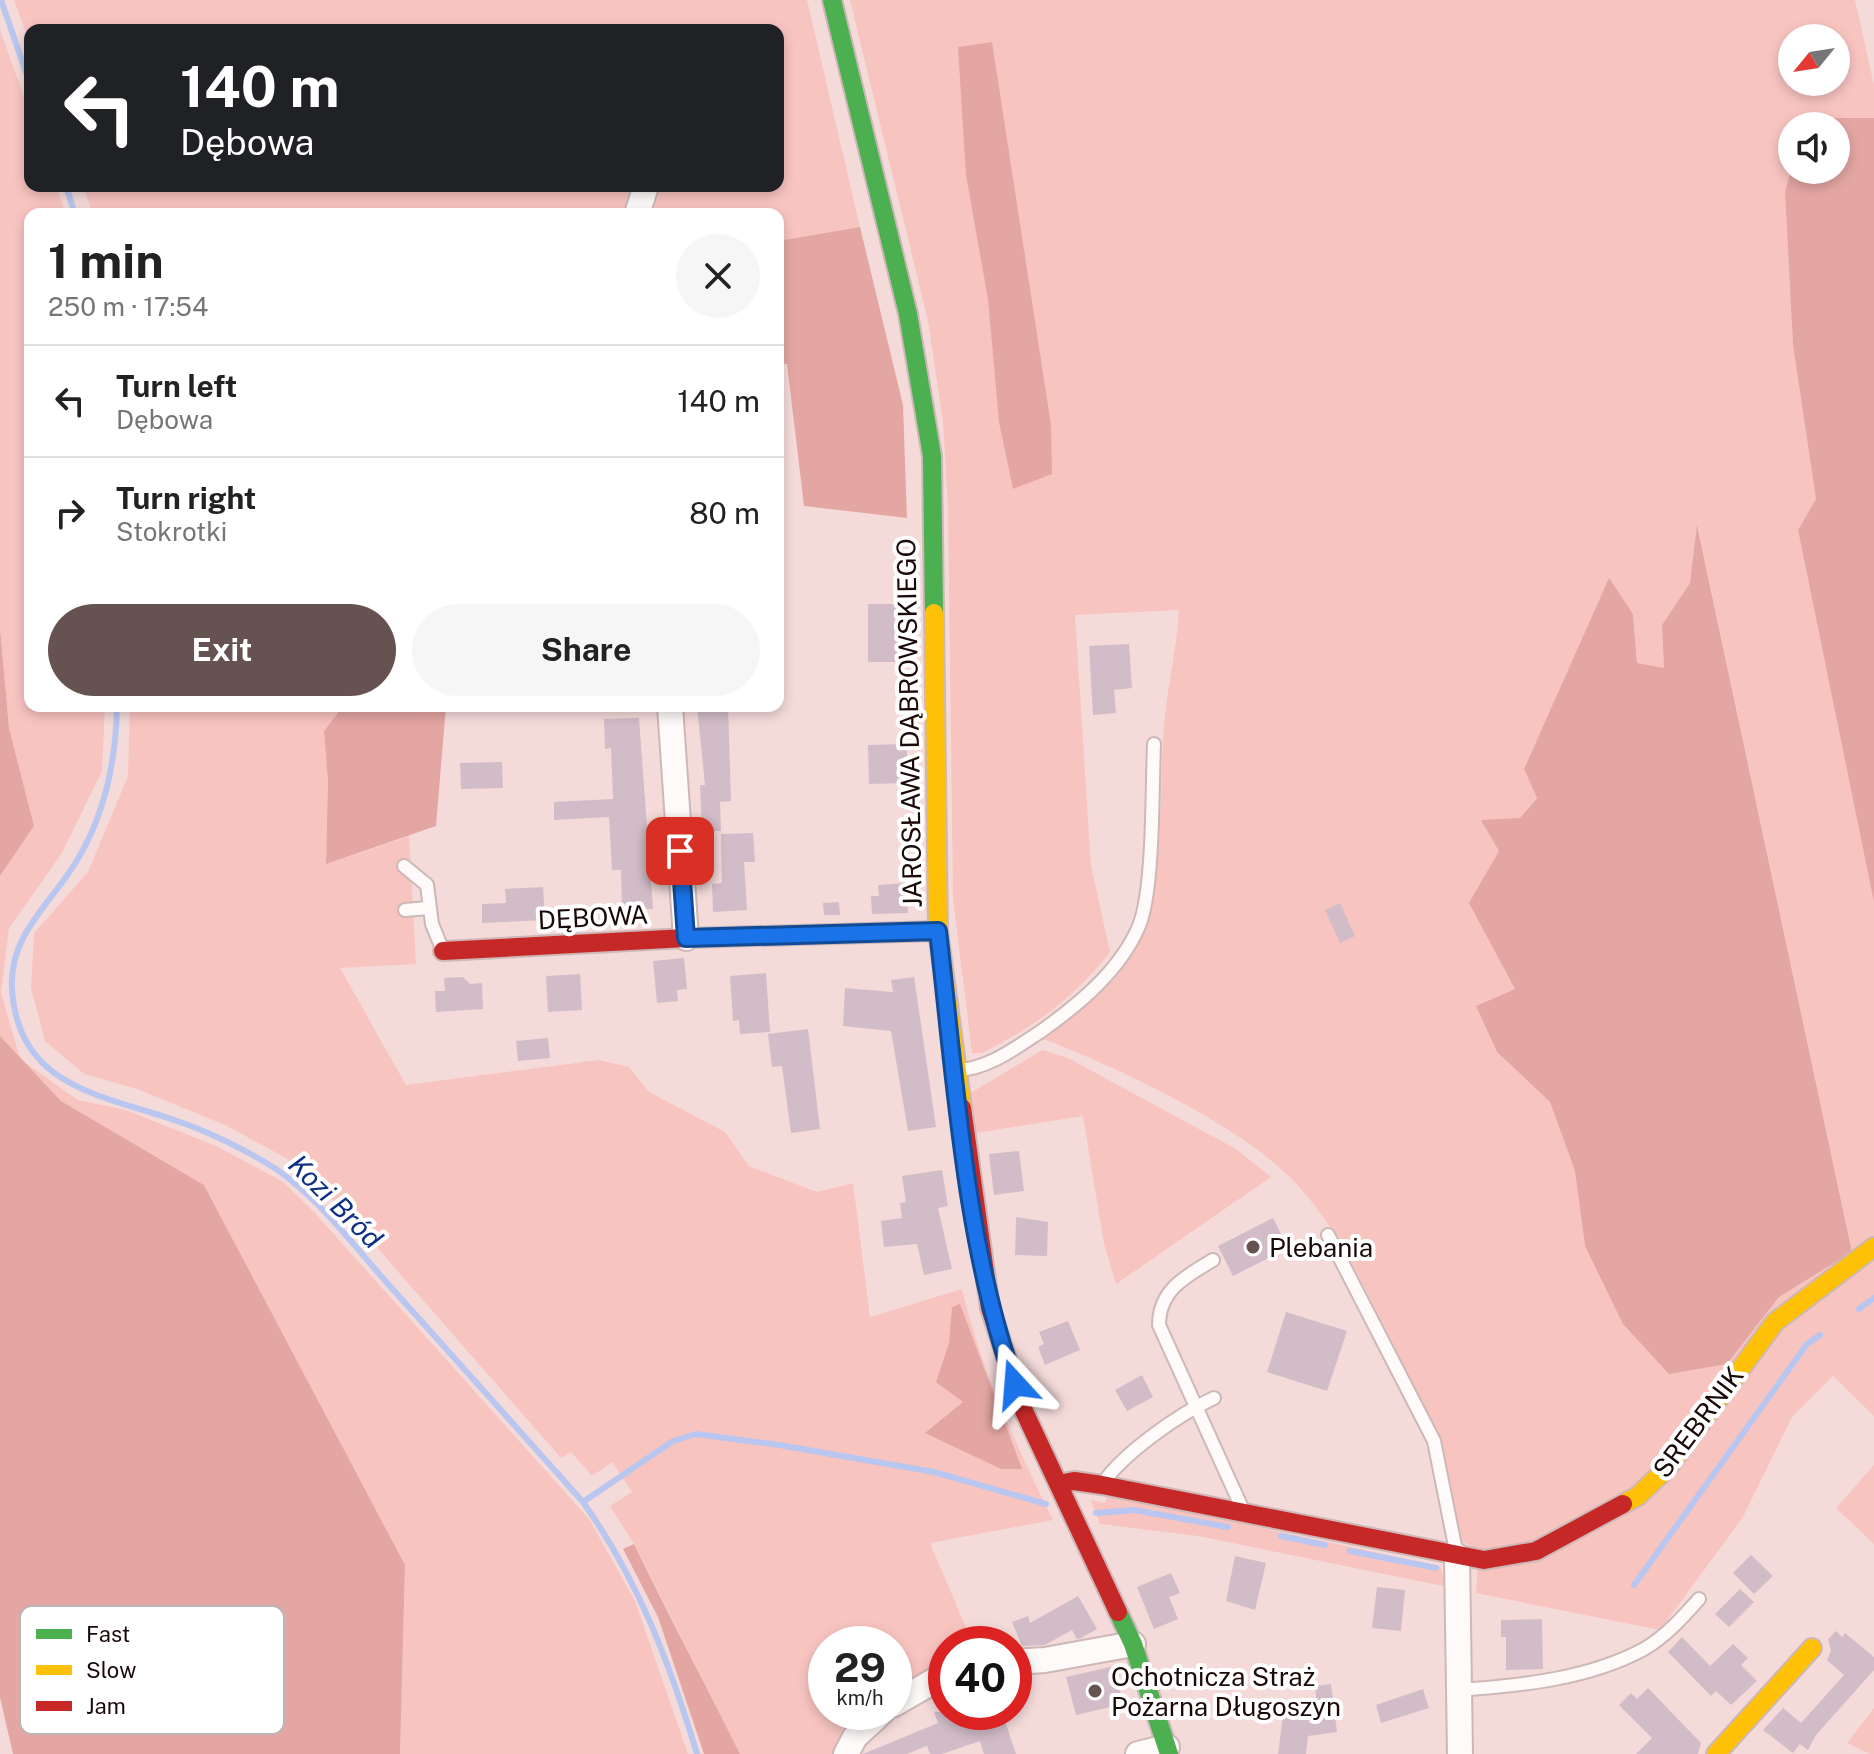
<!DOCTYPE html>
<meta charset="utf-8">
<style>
:root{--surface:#fff;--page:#f6f6f6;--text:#222;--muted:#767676;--line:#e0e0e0;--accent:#675252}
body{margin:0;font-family:"Public Sans",sans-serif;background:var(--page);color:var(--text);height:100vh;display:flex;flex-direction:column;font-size:30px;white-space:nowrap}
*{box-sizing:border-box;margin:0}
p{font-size:26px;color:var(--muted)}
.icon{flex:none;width:44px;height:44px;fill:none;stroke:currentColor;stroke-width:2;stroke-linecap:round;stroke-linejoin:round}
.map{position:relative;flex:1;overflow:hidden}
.panel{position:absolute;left:24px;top:208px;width:760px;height:504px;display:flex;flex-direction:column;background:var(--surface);border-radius:16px;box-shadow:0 4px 12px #0003}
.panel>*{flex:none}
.hud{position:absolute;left:24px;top:24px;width:760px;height:168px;border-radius:16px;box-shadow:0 4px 12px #0003;background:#202124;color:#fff;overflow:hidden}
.needle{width:52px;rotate:240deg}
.tools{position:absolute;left:1778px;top:24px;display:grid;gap:16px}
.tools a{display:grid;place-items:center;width:72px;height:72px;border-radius:50%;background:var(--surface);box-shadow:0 4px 12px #0003;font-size:40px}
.speed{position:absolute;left:808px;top:1626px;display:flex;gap:16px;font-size:40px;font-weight:700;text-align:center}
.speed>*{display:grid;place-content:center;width:104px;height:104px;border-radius:50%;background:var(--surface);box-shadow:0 4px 12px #0003;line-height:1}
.speed small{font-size:20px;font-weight:400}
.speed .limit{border:12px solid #d22;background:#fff;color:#111}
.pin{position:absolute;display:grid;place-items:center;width:68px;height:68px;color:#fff;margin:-34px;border-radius:16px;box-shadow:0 4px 12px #0006}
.me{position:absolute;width:88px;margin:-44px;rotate:341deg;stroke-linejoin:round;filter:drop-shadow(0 0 6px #0008)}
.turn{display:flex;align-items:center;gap:28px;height:168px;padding:0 24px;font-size:36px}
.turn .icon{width:104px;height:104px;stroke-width:2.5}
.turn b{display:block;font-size:56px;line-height:68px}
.round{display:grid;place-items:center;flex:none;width:84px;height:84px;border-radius:42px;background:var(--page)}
.head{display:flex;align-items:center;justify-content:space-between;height:136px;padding:0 24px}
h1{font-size:48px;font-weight:700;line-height:60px}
.button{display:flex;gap:16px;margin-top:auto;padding:16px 24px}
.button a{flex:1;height:92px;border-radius:48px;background:var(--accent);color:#fff;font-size:32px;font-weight:700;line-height:92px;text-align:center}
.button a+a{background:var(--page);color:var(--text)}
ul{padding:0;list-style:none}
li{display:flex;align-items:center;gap:24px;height:112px;padding:0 24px;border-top:2px solid var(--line)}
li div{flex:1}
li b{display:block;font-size:30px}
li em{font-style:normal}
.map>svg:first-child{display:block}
.green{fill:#f8c4c0;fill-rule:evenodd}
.forest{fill:#e4a6a3}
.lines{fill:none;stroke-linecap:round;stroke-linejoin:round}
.stream{stroke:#b8c6f0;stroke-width:6}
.building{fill:#d2bcc8}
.lane-casing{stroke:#cdb8b7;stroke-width:16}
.street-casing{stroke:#cdb8b7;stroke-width:28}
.fast-casing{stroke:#cdb8b7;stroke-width:22}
.slow-casing{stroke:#cdb8b7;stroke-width:22}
.jam-casing{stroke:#cdb8b7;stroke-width:22}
.lane{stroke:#fdfaf9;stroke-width:12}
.street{stroke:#fdfaf9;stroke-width:24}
.fast{stroke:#4caf50;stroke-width:18}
.slow{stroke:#ffc107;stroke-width:18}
.jam{stroke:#c62828;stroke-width:18}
.route-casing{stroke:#114b97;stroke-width:20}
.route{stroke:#1a73e8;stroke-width:14}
.poi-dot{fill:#675252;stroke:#fff;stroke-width:3}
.labels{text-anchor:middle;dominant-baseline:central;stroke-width:8;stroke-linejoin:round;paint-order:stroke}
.street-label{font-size:26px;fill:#1b0909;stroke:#fff}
.poi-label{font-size:26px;fill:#1b0909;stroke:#fff;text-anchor:start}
.water-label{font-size:28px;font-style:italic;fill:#0e2f83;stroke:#fff}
.key{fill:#fff;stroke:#bbb5b5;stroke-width:2}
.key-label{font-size:22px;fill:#1b0909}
</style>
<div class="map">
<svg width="1874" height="1754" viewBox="0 0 1874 1754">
<rect width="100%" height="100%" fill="#f4dbda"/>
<path class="green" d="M 14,0 L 807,0 L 860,227 L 778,241 L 778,214 L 93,214 L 83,186 L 778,186 L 778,30 L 30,30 L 30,44 Z
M 850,0 L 1855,0 L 1874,85 L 1874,118 L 1805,118 L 1803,126 L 1792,126 L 1792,166 L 1785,192 L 1793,345 L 1816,499 L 1798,530 L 1874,899 L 1874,1416 L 1833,1376 L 1792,1417 L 1743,1517 L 1660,1630 L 1476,1593 L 1479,1551 L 1463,1542 L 1459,1532 C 1454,1509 1452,1483 1445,1460 C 1433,1421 1414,1386 1395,1349 C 1362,1283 1332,1211 1273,1162 C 1217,1115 1112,1065 1043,1039 C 1070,1017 1105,995 1125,965 C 1168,905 1158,797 1164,726 C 1167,687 1177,648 1179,610 L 1075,615 L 1091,866 L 1110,952 C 1075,997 1033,1028 982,1053 L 972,1053 L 953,898 L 948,510 L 943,422 L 928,321 ZM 1792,38 L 1836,38 L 1836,82 L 1792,82 ZM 1698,528 L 1852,1251 L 1779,1297 L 1726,1364 L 1585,1246 L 1575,1171 L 1550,1102 L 1497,1052 L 1476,1006 L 1515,989 L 1470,903 L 1520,818 L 1537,797 L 1524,769 L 1609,579 L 1633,614 L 1637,663 L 1664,668 L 1662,625 L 1690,583 Z
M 0,30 L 30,113 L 30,186 L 56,186 L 66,214 L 30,214 L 30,706 L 105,706 L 102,771 L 62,853 L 9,928 L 1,992 L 20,1059 L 78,1100 L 126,1110 L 216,1146 L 282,1181 L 314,1212 L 589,1519 L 635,1601 L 688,1754 L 400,1754 L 405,1565 L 204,1185 L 61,1101 L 0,1036 L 0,876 L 34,826 L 9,728 L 0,628 Z
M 130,706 L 343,706 L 324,731 L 328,781 L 326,864 L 409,836 L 416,964 L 340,968 L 406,1085 L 599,1060 L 629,1067 L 649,1092 L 725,1132 L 749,1166 L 817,1192 L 853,1183 L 870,1317 L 962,1289 C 981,1370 1016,1445 1053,1520 L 930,1543 L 973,1644 L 946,1644 L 946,1666 L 894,1696 L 894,1644 L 826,1644 L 826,1712 L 867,1712 L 856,1718 L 843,1754 L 740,1754 L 634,1544 L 610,1506 L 632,1492 L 612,1462 L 592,1476 L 571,1452 L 561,1458 L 380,1251 L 365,1229 L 286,1158 L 225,1125 L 137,1089 L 84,1074 L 45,1041 L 31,988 L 34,933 L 88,872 L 128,776 Z
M 1042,1050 L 1068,1058 L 1236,1149 L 1271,1177 L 1116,1284 L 1104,1244 L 1083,1116 L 976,1133 L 969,1094 Z
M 1874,1465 L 1874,1544 L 1836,1508 Z
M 1108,1495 L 1440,1566 L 1448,1587 L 1198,1536 L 1100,1524 L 1091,1500 L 1105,1503 Z
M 1874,1708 L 1874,1754 L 1870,1754 L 1847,1743 Z"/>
<path class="forest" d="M 992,42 L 1051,425 L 1052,474 L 1013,489 L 999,422 L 988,299 L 966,175 L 958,47 Z
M 1805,118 L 1874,118 L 1874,902 L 1798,530 L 1816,499 L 1793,345 L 1785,192 L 1792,166 L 1792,170 L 1836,170 L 1836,126 L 1803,126 Z
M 860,227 L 903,405 L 907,518 L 804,506 L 787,364 L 778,363 L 778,241 Z
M 1697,525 L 1852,1252 L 1779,1297 L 1727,1364 L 1669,1374 L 1623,1324 L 1585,1246 L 1575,1171 L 1550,1102 L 1497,1052 L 1476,1006 L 1515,989 L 1469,903 L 1499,851 L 1481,820 L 1520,818 L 1537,798 L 1524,769 L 1609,578 L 1633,614 L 1637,663 L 1664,668 L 1662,625 L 1690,583 Z
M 0,628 L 9,728 L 34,826 L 0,876 Z
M 343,706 L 446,706 L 436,826 L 326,864 L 328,781 L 324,731 Z
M 0,1036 L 61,1101 L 204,1185 L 405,1565 L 400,1754 L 13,1754 L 0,1697 Z
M 960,1304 L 1022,1469 L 1001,1469 L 925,1433 L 963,1402 L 936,1382 L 949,1343 L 952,1307 Z
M 634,1544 C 668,1615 705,1683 740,1754 L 704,1754 L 658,1617 L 623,1549 Z"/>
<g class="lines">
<path class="stream" d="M 1,0 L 30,84
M 66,186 L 75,214
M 117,706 C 116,761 105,815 76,862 C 50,905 9,934 12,989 C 18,1088 103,1095 177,1121 C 207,1131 237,1146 265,1162 C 314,1191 351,1243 389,1285 C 454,1358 519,1430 583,1502 C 638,1579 670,1664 697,1754
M 1859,1309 L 1874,1298
M 583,1502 L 673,1441 L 696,1434 L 779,1445 L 934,1472 L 1046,1504
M 1096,1513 L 1134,1510 L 1228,1527
M 1281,1536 L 1325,1545
M 1350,1551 L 1436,1568
M 1634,1585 L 1807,1344 L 1820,1335"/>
</g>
<path class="building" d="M 868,604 L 898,604 L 898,662 L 868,662 Z
M 1129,644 L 1132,688 L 1114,690 L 1116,713 L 1093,715 L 1089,646 Z
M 697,706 L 728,706 L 731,801 L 720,802 L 721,831 L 702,831 L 700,785 L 705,785 Z
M 639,718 L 653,909 L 622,909 L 621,870 L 612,870 L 609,817 L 554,820 L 554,802 L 613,799 L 611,748 L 605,749 L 604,719 Z
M 907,744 L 907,783 L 869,784 L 868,745 Z
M 502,762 L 503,788 L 461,789 L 460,763 Z
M 753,833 L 755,862 L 744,862 L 747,910 L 713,912 L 712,884 L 722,883 L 721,834 Z
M 906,883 L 908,913 L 872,914 L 871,896 L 879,896 L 878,885 Z
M 543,887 L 545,920 L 482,923 L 482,904 L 506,903 L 505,889 Z
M 839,902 L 840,915 L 824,915 L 823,903 Z
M 1340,903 L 1355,936 L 1340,943 L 1325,910 Z
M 684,958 L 687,989 L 677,990 L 678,1001 L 657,1003 L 653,961 Z
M 766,973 L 770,1032 L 740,1034 L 739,1020 L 733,1021 L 730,976 Z
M 580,974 L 582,1010 L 548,1012 L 546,976 Z
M 463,977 L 470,984 L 482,983 L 483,1009 L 436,1012 L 435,991 L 445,991 L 444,978 Z
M 914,977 L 936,1127 L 908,1131 L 891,1031 L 843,1026 L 845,988 L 893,992 L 891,980 Z
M 808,1029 L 820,1129 L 791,1133 L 782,1066 L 772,1067 L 768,1034 Z
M 548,1038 L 550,1058 L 518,1061 L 516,1041 Z
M 1019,1151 L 1024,1191 L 994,1195 L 989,1154 Z
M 942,1170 L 948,1206 L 938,1208 L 952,1269 L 924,1275 L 917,1244 L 884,1247 L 881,1221 L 902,1218 L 900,1203 L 906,1202 L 902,1176 Z
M 1016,1217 L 1048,1222 L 1047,1256 L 1015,1255 Z
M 1273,1218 L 1288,1248 L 1233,1276 L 1218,1246 Z
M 1286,1312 L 1347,1331 L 1327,1391 L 1267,1372 Z
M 1068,1321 L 1080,1350 L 1045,1365 L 1038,1347 L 1044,1344 L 1039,1332 Z
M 1142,1375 L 1153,1397 L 1127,1411 L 1115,1390 Z
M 1751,1555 L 1773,1576 L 1754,1594 L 1733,1573 Z
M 1235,1556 L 1266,1563 L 1255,1610 L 1226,1601 Z
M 1171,1573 L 1180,1593 L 1169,1597 L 1178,1619 L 1154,1629 L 1137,1587 Z
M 1377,1587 L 1405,1590 L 1401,1631 L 1372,1628 Z
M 1740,1589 L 1754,1602 L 1729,1627 L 1715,1614 Z
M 1078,1596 L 1097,1629 L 1081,1638 L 1077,1639 L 1072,1630 L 1045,1645 L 1022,1646 L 1012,1622 L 1028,1616 L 1030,1623 Z
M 1542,1619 L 1543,1669 L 1506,1670 L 1506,1637 L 1501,1637 L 1501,1620 Z
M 1836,1631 L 1842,1637 L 1845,1633 L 1874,1657 L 1874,1670 L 1816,1735 L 1808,1750 L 1800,1744 L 1793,1753 L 1763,1730 L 1783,1708 L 1801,1723 L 1844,1675 L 1827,1660 L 1831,1651 L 1828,1639 Z
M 1682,1637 L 1710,1666 L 1733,1644 L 1748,1658 L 1741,1665 L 1757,1681 L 1731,1705 L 1716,1691 L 1711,1696 L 1668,1652 Z
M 1114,1666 L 1123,1704 L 1076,1715 L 1066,1677 Z
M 1331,1684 L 1337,1732 L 1308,1736 L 1306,1754 L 1278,1754 L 1283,1716 L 1310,1717 L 1310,1714 L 1318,1713 L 1315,1686 Z
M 1648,1688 L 1701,1743 L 1698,1754 L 1636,1754 L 1652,1738 L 1619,1705 L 1631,1693 L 1637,1699 Z
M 1423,1689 L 1429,1708 L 1381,1723 L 1376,1705 Z
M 934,1712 L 1002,1712 L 1016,1754 L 984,1754 L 980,1741 L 942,1754 L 930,1754 L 927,1746 L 907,1754 L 863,1754 L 938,1723 Z"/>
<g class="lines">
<g class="lane-casing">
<path id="lane" d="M 404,866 L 427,885 L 432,924 L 443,951
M 405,910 L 428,908
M 958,1070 C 988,1069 1015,1048 1040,1032 C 1078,1005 1120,971 1139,926 C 1154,889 1152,789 1154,744
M 1328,1235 L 1434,1441 L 1456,1551
M 1213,1260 C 1186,1276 1159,1290 1159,1325 L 1242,1508
M 1103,1483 C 1125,1452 1179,1414 1214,1398
M 1457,1690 C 1519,1686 1589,1679 1644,1649 C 1665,1637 1683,1617 1699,1599"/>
</g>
<g class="street-casing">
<path id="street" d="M 637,214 L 646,186
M 670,706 L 686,938
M 1457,1556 L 1460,1754
M 1014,1662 L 1045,1660 L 1133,1644
M 894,1704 L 946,1674
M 846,1754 L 855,1737 L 882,1712
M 1138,1754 L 1167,1747"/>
</g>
<g class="fast-casing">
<path id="fast" d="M 832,0 L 908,314 L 932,456 L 934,613
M 1118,1612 L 1133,1644 L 1169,1754"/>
</g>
<g class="slow-casing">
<path id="slow" d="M 934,613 L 938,931 L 962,1108
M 1623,1504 L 1638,1496 L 1669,1466 L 1775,1322 L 1874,1247
M 1716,1754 L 1812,1648"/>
</g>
<g class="jam-casing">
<path id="jam" d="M 443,951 L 686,938 L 938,931
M 962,1108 L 990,1308 L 1024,1411 L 1118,1612
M 1059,1484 L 1074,1481 L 1102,1485 L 1484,1560 L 1536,1551 L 1623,1504"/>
</g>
<use href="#lane" class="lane"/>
<use href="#street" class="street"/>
<use href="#fast" class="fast"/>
<use href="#slow" class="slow"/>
<use href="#jam" class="jam"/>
</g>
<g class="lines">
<g class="route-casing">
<path id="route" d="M 680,851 L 686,938 L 938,931 C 955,1077 965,1247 1015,1384"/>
</g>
<use href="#route" class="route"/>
</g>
<g class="poi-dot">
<circle cx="1253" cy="1247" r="8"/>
<circle cx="1095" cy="1691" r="8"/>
</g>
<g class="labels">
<g class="street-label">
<text transform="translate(909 723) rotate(-91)">JAROSŁAWA DĄBROWSKIEGO</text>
<text transform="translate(593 917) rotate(-3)">DĘBOWA</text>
<text transform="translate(1698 1422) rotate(-53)">SREBRNIK</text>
</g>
<g class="poi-label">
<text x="1269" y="1247">Plebania</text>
<text x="1111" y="1676">Ochotnicza Straż<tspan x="1111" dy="30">Pożarna Długoszyn</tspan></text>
</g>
<g class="water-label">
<text transform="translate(336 1201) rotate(45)">Kozi Bród</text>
</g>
</g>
<rect x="20" y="1606" width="264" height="128" rx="12" class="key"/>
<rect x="36" y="1629" width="36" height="10" fill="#4caf50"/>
<rect x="36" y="1665" width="36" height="10" fill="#ffc107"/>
<rect x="36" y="1701" width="36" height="10" fill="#c62828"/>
<g class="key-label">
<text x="86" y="1642">Fast</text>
<text x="86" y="1678">Slow</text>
<text x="86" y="1714">Jam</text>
</g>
</svg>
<div class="tools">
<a><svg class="needle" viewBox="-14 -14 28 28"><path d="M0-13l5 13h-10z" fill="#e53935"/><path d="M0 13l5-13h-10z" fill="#767676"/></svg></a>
<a><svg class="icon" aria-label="sound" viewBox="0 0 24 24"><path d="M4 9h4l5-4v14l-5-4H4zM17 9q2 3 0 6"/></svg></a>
</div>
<div class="speed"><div>29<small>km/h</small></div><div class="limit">40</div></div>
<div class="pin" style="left:680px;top:851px;background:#d93025"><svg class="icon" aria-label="arrive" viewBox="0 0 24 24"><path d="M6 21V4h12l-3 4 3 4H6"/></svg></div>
<svg class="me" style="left:1015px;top:1384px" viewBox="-20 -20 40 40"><path d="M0-17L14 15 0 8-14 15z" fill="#1a73e8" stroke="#fff" stroke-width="4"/></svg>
<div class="hud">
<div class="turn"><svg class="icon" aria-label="left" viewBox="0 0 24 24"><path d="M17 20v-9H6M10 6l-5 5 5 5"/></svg><div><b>140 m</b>Dębowa</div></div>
</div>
<section class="panel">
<div class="head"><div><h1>1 min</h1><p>250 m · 17:54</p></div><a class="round"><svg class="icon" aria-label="close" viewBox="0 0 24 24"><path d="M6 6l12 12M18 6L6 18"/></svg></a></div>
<ul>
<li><svg class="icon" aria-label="left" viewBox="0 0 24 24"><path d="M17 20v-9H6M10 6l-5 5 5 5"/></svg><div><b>Turn left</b><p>Dębowa</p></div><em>140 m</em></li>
<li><svg class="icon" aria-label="right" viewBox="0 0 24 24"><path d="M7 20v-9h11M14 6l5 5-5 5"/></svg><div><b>Turn right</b><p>Stokrotki</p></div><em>80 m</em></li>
</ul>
<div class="button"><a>Exit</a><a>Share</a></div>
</section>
</div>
